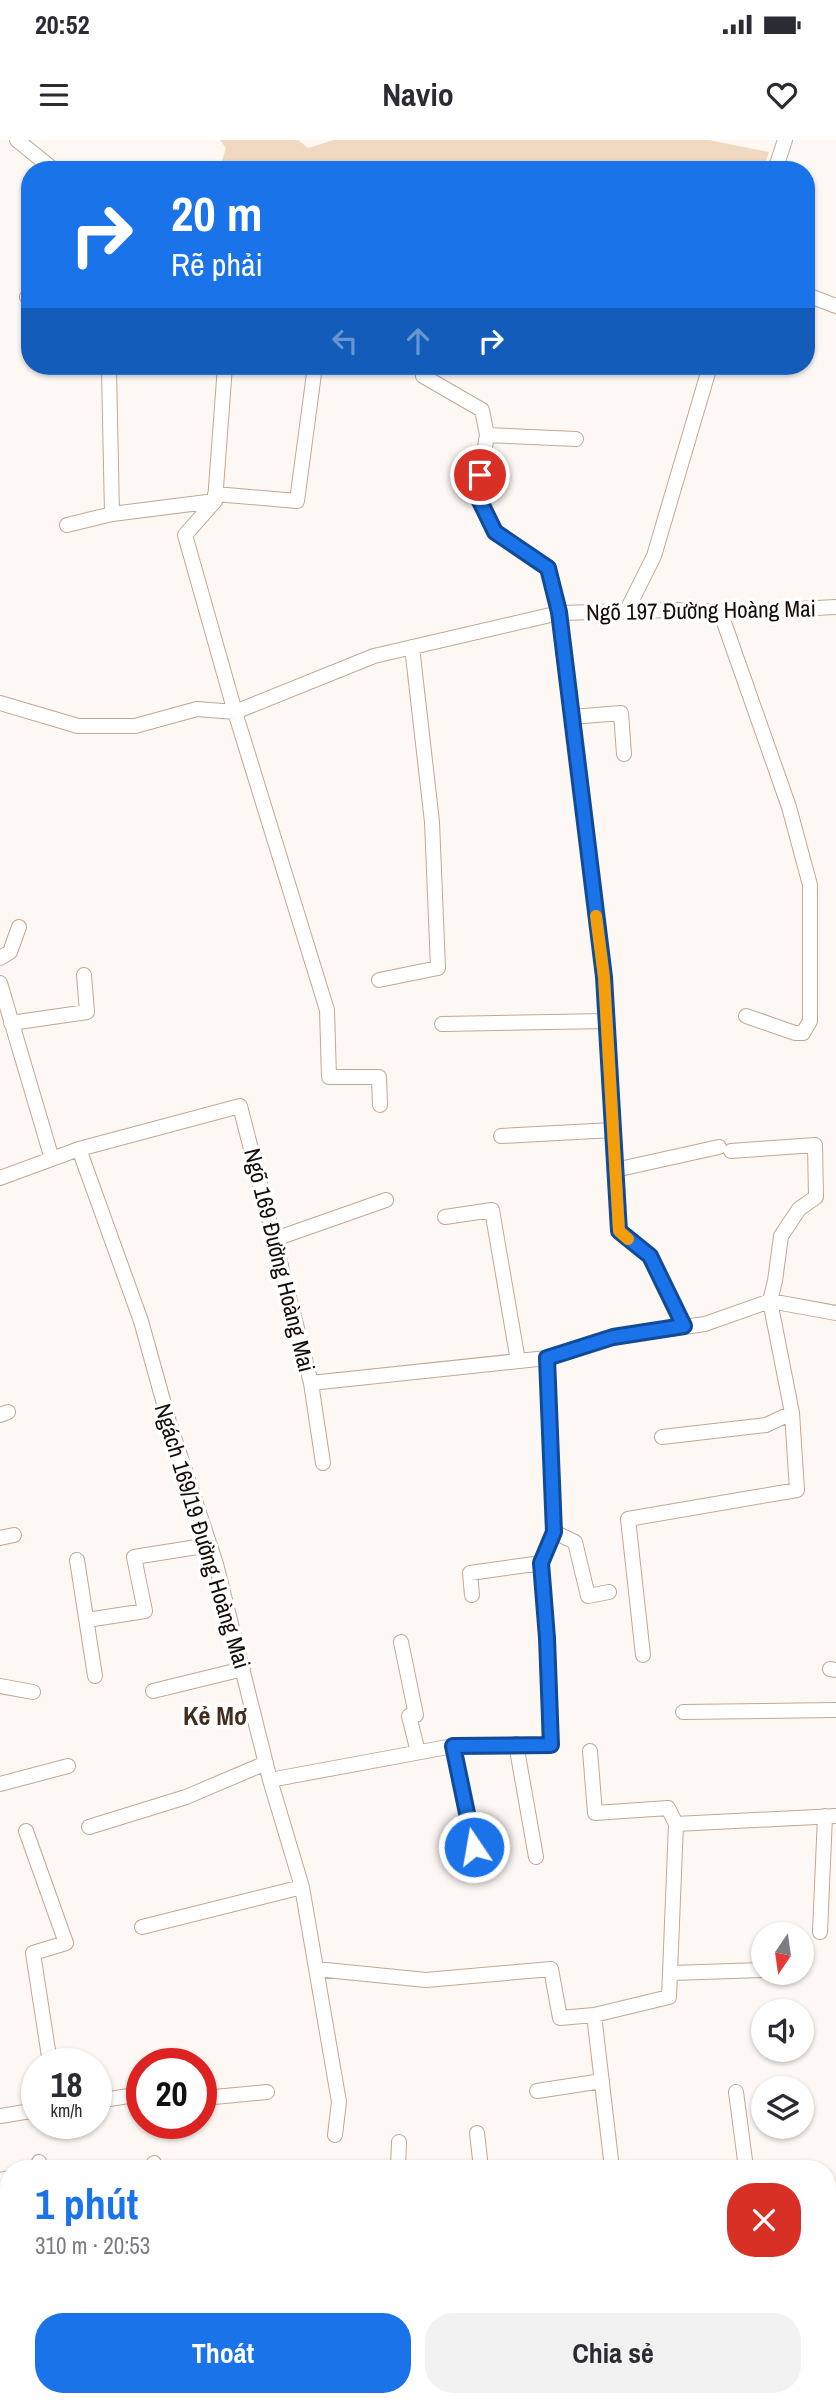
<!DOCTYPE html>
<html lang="vi">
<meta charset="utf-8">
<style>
:root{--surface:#fff;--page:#f2f2f3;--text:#2b2b33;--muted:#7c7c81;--accent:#1a73e8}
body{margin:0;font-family:"Archivo Narrow",sans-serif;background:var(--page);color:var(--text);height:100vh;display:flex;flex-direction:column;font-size:26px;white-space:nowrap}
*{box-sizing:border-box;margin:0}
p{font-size:23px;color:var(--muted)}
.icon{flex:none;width:38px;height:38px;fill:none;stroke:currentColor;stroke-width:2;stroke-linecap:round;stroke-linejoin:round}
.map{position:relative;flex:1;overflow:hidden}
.sheet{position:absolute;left:0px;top:2020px;width:836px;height:247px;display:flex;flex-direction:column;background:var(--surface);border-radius:28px 28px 0 0;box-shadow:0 2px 5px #0004}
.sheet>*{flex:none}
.hud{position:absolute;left:21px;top:21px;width:794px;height:214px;border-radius:28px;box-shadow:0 2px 5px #0004;background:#1a73e8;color:#fff;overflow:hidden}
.needle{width:46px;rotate:193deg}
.buttons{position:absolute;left:751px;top:1782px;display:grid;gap:14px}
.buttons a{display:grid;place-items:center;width:63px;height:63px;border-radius:50%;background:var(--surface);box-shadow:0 2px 5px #0004;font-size:35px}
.speed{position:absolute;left:21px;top:1908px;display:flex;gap:14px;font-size:35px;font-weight:700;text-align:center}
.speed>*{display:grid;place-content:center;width:91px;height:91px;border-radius:50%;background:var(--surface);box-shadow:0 2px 5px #0004;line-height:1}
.speed small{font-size:18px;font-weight:400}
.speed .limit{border:10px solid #d22;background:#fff;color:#111}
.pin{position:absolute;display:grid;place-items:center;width:60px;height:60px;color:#fff;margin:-30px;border:4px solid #fff;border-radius:50%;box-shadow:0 2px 7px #0007}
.me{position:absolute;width:77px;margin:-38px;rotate:348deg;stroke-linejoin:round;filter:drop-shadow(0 0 5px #0008)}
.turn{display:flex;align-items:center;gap:24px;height:147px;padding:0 35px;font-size:32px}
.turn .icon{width:91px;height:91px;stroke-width:2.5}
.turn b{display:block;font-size:49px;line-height:60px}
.lanes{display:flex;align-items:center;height:66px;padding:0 35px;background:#0003;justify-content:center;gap:35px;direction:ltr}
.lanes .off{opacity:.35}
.round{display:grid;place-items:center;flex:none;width:74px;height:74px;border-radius:28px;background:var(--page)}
.headline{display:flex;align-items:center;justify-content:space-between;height:119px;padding:0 35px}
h1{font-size:42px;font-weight:700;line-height:52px;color:var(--accent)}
.primary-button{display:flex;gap:14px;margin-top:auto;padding:14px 35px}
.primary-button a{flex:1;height:80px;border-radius:28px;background:var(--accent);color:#fff;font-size:28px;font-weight:700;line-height:80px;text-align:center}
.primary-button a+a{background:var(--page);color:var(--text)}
.status{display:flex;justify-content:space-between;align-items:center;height:49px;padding:0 35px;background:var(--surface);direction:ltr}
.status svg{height:19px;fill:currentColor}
header{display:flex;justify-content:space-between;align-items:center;height:91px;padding:0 35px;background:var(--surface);font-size:32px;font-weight:700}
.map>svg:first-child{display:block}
.green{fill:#f1d8c1}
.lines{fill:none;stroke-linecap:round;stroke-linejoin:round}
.service-casing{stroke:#c1a892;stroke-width:16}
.service{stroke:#fff;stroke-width:14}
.route-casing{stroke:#114b97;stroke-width:18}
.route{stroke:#1a73e8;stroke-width:12}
.slow{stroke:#f59e0b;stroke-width:12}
.labels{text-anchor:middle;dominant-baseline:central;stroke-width:7;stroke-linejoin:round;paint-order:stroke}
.street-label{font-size:23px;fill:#160d06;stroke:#fff}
.quarter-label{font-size:26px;font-weight:bold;fill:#412d1a;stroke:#fff}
</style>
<div class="status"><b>20:52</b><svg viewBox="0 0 49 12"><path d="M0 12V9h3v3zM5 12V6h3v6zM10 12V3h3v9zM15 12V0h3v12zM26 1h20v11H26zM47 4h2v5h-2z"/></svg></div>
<header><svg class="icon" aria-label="menu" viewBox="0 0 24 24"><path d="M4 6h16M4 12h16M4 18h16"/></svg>Navio<svg class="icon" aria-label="heart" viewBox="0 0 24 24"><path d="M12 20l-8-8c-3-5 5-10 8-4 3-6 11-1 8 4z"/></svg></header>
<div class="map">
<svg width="836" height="2265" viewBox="0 0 836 2265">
<rect width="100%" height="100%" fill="#fef8f4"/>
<path class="green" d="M 220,0 L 298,0 L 308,8 L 334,0 L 708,0 L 769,12 L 763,30 L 219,30 L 226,8 Z"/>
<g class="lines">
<g class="service-casing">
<path id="service" d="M 17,0 L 54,30
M 775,30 L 785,0
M 807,155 L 836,166
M 27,157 L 30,156
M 225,226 L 215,361 L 185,395 L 235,572 L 327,870 L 329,937 L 379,937 L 380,965
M 430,226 L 423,236 L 482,270 L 487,295 L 477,355 L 495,392 L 548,428 L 559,473 L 604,837 L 619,1091 L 650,1116 L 684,1186
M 109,230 L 112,374
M 487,295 L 576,299
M 215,354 L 297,361 L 315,226
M 67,385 L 112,374 L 215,361
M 720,471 L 789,667 L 810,745 L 810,881 L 803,893 L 795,893 L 746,876
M 626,472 L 654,416 L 710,226
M 0,563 L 78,586 L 135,586 L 197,569 L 235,572 L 374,516 L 559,473 L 673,470 L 735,472 L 836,467
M 572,577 L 621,573 L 624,614
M 0,818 L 10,812 L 19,787
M 379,840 L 438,828 L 432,682 L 412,507
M 0,843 L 52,1019
M 11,883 L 87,872 L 84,835
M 442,884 L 606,881
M 501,996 L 613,990
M 79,1009 L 141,1181 L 169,1282 L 216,1424 L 270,1640 L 302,1747 L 339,1962 L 335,1995
M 615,1030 L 719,1007
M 0,1038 L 79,1009 L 240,966 L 311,1243 L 547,1218 L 613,1197 L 705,1184 L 770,1161 L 836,1173
M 445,1077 L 492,1070 L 518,1221
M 275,1099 L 386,1060
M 547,1218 L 554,1392 L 575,1402 L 588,1456 L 609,1452
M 311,1243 L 323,1323
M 0,1275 L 8,1272
M 662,1297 L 766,1285 L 792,1273
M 0,1398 L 14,1395
M 77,1420 L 95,1536
M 541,1423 L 554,1392
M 87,1480 L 145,1471 L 134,1417 L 210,1405
M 401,1502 L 416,1575 L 409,1576 L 418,1612
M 643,1515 L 628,1379 L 797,1350 L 792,1273 L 770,1161 L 775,1141 L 781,1096 L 799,1069 L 816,1057 L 815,1005 L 731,1011
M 830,1529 L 836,1530
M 0,1546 L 33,1552
M 153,1551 L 243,1529
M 683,1572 L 836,1570
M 516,1604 L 536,1717
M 453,1606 L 479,1732
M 590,1611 L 595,1673 L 668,1668 L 676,1684
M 270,1640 L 453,1606 L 550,1605 L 547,1498 L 541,1423 L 470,1433 L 472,1455
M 0,1644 L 68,1626
M 89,1687 L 186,1657 L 266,1623
M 26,1691 L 66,1803 L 33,1813 L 50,1923
M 142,1787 L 302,1747
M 820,1792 L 825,1676
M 316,1829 L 426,1840 L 551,1829 L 560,1878 L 594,1875 L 669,1857 L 676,1684 L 836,1676
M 671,1833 L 763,1830
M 594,1875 L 612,2028
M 537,1951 L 602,1941
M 736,1952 L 746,2028
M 201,1953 L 204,1958 L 267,1952
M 96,1961 L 142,1954
M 0,1976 L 37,1970
M 477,1993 L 481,2028
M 39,2022 L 40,2028
M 154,2023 L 155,2028
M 398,2028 L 399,2002
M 0,2040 L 9,2038
M 0,2058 L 9,2084
M 70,2258 L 73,2265
M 91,2265 L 111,2258
M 495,2265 L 521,2258"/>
</g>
<use href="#service" class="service"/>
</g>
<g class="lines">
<g class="route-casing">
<path id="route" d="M 474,1707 L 453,1606 L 551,1605 L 547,1498 L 541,1423 L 554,1392 L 547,1218 L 613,1197 L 684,1186 L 650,1116 L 619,1091 L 604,837 L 559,472 L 548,428 L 495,392 L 477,355 L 480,335"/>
</g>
<use href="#route" class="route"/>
<path class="slow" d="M 596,776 L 604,837 L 619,1091 L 628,1099"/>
</g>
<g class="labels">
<g class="street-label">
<text transform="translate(701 470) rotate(-1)">Ngõ 197 Đường Hoàng Mai</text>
<text transform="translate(280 1120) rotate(76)">Ngõ 169 Đường Hoàng Mai</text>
<text transform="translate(203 1396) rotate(73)">Ngách 169/19 Đường Hoàng Mai</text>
</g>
<g class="quarter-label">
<text x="215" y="1575">Kẻ Mơ</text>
</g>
</g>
</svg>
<div class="buttons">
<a><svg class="needle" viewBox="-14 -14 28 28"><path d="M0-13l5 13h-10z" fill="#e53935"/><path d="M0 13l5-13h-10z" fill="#7c7c81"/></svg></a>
<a><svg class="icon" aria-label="sound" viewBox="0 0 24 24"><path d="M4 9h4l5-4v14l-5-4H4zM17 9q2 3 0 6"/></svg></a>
<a><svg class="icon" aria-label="layers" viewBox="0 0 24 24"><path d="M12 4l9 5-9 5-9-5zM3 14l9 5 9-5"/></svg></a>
</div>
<div class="speed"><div>18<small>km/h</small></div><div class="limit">20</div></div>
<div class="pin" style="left:480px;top:335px;background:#d93025"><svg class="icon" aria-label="arrive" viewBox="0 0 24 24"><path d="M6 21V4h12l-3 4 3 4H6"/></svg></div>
<svg class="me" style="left:474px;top:1707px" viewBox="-20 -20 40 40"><circle r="17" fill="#1a73e8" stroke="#fff" stroke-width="3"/><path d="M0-11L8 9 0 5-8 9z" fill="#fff"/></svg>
<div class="hud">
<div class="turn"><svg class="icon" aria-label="right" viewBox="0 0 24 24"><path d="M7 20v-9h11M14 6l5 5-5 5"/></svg><div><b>20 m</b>Rẽ phải</div></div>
<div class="lanes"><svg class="icon off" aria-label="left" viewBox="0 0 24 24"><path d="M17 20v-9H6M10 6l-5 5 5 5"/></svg><svg class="icon off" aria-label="ahead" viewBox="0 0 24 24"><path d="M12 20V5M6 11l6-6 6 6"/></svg><svg class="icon" aria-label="right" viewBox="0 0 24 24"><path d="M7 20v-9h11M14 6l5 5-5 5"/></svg></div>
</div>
<section class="sheet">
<div class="headline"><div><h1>1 phút</h1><p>310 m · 20:53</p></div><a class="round" style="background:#d93025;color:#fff"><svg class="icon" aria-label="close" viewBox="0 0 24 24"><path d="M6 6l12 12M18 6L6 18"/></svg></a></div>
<div class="primary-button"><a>Thoát</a><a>Chia sẻ</a></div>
</section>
</div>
